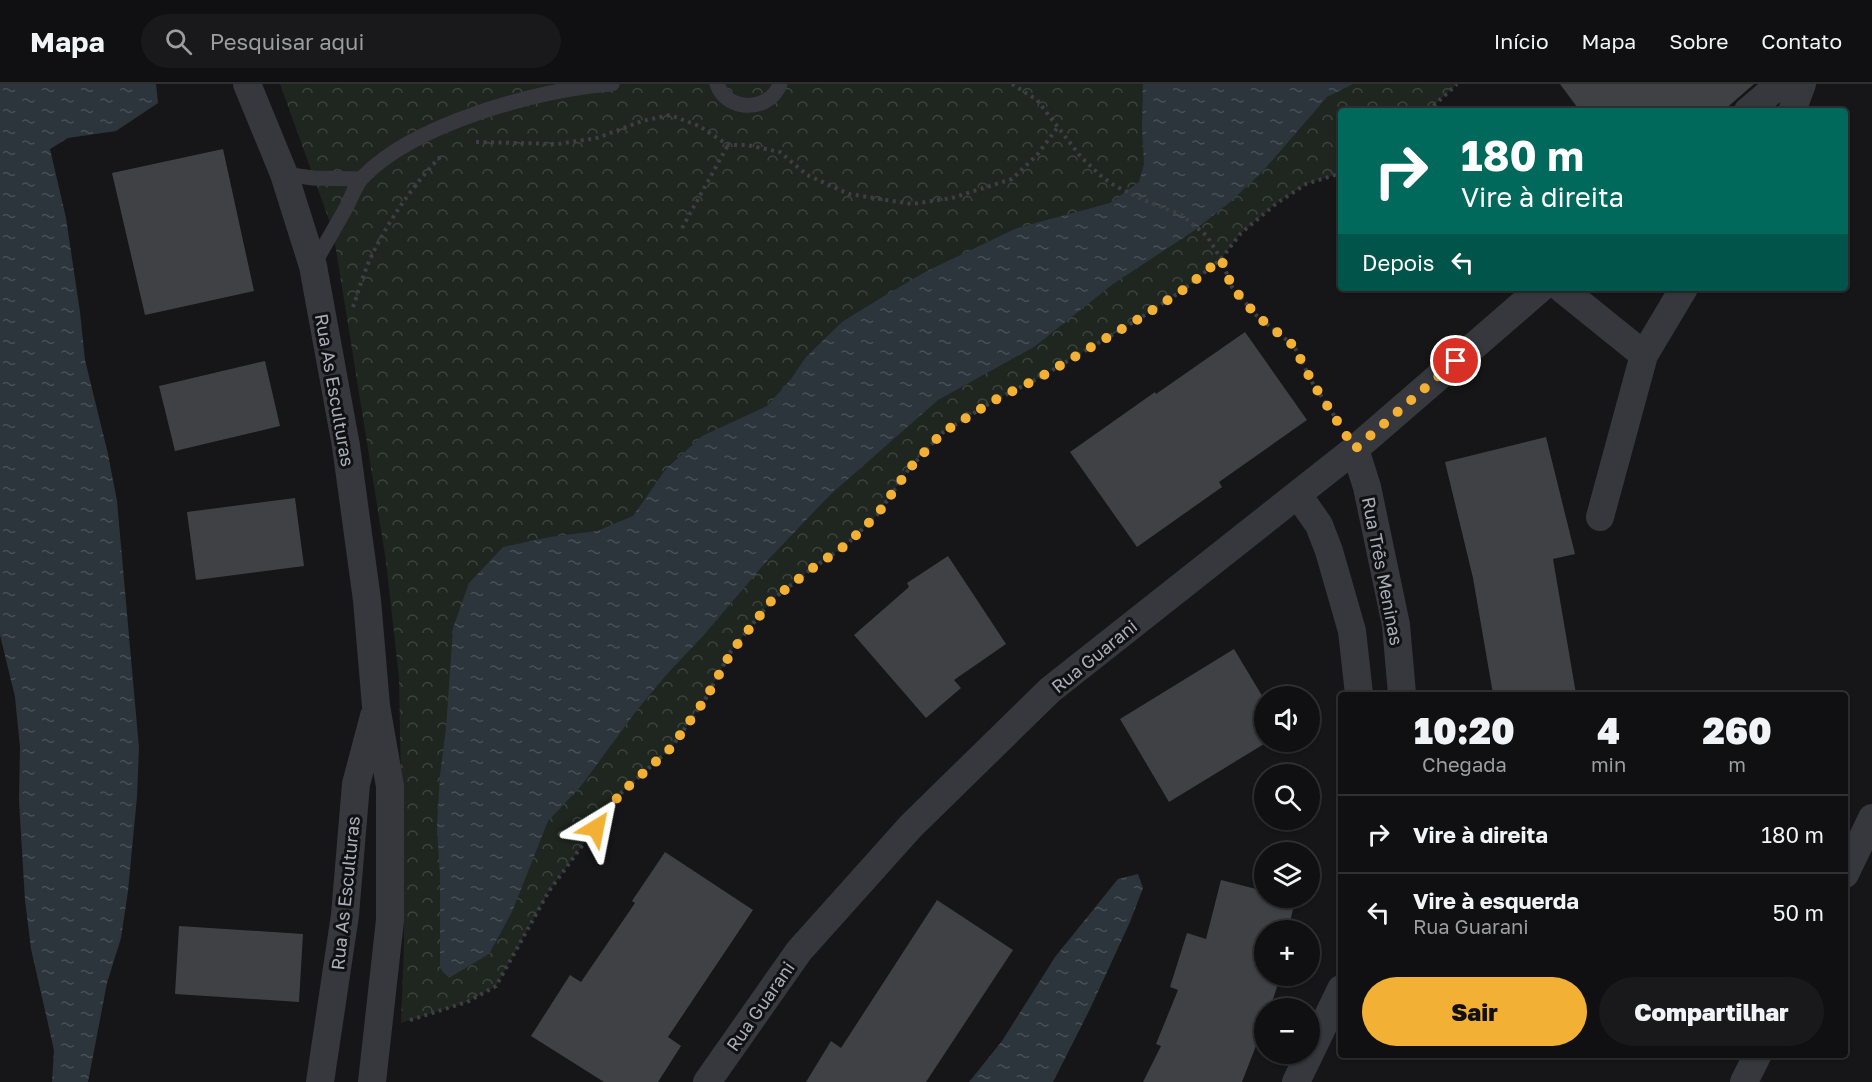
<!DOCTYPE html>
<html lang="pt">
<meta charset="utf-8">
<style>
:root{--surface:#101012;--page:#19191b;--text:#f1f3f6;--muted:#9c9d9f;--line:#303032;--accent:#f2b134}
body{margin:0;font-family:"Golos Text",sans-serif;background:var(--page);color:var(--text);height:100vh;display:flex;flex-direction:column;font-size:22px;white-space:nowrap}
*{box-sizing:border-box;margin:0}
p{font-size:20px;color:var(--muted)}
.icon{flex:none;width:33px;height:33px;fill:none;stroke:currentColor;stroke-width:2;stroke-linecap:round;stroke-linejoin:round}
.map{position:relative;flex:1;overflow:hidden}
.panel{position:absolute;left:1338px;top:608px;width:510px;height:366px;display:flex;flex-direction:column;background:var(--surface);border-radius:6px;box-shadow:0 2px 4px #0004,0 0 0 2px var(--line)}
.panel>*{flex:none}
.guide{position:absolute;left:1338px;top:24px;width:510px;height:183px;border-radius:6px;box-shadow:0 2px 4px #0004,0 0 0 2px var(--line);background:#00695c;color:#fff;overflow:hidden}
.controls{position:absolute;left:1254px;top:602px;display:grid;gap:12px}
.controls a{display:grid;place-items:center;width:66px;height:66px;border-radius:50%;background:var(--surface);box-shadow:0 2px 4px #0004,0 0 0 2px var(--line);font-size:30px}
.pin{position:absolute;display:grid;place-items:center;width:51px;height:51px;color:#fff;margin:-26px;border:3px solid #fff;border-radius:50%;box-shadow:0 2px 6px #0007}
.me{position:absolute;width:66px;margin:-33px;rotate:35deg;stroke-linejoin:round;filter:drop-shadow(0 0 4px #0008)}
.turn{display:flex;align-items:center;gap:21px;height:126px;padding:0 24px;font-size:27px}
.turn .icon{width:78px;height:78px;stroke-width:2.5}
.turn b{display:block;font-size:42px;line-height:51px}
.then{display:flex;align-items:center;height:57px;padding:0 24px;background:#0003;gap:12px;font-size:22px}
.eta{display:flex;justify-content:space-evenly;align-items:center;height:102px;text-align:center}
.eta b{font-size:36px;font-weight:800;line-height:42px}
.primary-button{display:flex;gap:12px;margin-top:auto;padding:12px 24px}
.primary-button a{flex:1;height:69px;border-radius:36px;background:var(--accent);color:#111;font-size:24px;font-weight:800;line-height:69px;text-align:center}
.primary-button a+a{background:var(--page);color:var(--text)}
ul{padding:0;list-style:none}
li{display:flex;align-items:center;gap:18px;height:78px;padding:0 24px;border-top:2px solid var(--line)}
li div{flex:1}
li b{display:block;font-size:22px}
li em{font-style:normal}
header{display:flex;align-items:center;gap:36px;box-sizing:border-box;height:84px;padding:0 30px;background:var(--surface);border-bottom:2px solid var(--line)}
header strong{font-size:28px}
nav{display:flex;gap:33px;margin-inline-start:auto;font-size:21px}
.search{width:420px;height:54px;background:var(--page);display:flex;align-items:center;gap:15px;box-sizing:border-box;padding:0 21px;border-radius:33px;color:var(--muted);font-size:22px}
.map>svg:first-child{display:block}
.park{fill:url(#park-crowns)}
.water{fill:url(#water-ripples)}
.building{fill:#404145}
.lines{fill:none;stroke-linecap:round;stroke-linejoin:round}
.path{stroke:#3d3f44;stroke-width:4;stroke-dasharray:3 4.5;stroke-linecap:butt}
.lane{stroke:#37383d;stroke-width:15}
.street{stroke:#37383d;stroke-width:28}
.route{stroke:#f2b134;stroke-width:10;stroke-dasharray:0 18}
.labels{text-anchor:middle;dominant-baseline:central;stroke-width:6;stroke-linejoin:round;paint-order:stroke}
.street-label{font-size:18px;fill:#a8adb8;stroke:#111113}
</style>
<header>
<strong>Mapa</strong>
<div class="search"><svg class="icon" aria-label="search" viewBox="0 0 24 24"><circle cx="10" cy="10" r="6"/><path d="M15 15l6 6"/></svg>Pesquisar aqui</div>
<nav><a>Início</a><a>Mapa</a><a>Sobre</a><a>Contato</a></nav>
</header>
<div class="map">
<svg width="1872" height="998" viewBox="0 0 1872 998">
<defs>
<pattern id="park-crowns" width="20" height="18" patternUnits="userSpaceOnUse" patternTransform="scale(1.5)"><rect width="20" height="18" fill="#1e261f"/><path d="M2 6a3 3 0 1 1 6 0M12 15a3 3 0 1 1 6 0" fill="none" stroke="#3c433d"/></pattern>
<pattern id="water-ripples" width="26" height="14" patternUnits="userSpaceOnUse" patternTransform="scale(1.5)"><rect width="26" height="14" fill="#2c353c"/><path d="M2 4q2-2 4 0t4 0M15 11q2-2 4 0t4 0" fill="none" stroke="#485056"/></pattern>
</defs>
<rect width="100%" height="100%" fill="#161618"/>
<path class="park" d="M 280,0 L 1457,0 L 1428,27 L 1341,27 L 1341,89 L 1306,100 L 1277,119 L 1241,149 L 1221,175 L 1183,206 L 1142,233 L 1039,294 L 995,316 L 942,349 L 909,385 L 877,431 L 846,461 L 810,486 L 772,516 L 731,567 L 706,614 L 671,664 L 620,710 L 549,807 L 496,902 L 467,918 L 401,939 L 404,860 L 399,594 L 386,477 L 333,147 Z"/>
<path class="water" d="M 0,0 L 156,0 L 158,19 L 116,47 L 68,54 L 50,65 L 66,134 L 80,228 L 85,276 L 108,370 L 117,417 L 139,664 L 137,713 L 128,807 L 121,854 L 107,899 L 88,998 L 52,998 L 54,966 L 31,865 L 25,816 L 19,717 L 20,663 L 15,613 L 0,551 Z
M 1143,0 L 1353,0 L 1327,13 L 1263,87 L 1229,119 L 1192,148 L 1113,200 L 1034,263 L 938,316 L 830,411 L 765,479 L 703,552 L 668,589 L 637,626 L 581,702 L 548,737 L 512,828 L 489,870 L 449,894 L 440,884 L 440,791 L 437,742 L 440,692 L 446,644 L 453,544 L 469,499 L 503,463 L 550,453 L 597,447 L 633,432 L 666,385 L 702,352 L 767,322 L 791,295 L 806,273 L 842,238 L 884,212 L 927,187 L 1017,144 L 1110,119 L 1139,98 L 1144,80 L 1142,44 Z
M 1138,790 L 1143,804 L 1130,838 L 1089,927 L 1053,998 L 969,998 L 1002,957 L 1055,873 L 1118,795 Z"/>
<path class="building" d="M 1560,0 L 1754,0 L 1723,27 L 1580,27 Z
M 223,65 L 254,207 L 145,231 L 112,89 Z
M 1245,248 L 1307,336 L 1219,398 L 1222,403 L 1137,463 L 1070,368 L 1155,308 L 1156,310 Z
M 265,277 L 280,342 L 175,367 L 159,302 Z
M 1546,353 L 1575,470 L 1553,475 L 1576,610 L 1493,610 L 1473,494 L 1445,378 Z
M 295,414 L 304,482 L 196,496 L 187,428 Z
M 948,472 L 1006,560 L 954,596 L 961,604 L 926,634 L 854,551 L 909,503 L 907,499 Z
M 1234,565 L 1264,615 L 1264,660 L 1169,718 L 1120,635 Z
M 665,768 L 753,826 L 668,953 L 681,962 L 658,998 L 604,998 L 531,952 L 570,891 L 581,898 L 635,819 L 632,817 Z
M 1221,796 L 1264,807 L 1264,813 L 1296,813 L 1288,846 L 1264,846 L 1264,891 L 1281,891 L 1270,924 L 1264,924 L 1264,941 L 1242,998 L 1143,998 L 1161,962 L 1156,960 L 1178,906 L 1170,903 L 1187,849 L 1206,855 Z
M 937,816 L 1013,866 L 926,998 L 806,998 L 831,957 L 841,964 Z
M 179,842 L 303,850 L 299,918 L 175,910 Z"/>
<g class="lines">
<path class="path" d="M 1012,0 L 1037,16 L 1081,73 L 1100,91 L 1112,100 L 1141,115 L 1182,131 L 1207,152 L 1221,175 L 1232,203 L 1256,231 L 1294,262 L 1312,298 L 1339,339
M 1428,27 L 1457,0
M 476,58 L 558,60 L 597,54 L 642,37 L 670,31 L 699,42 L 728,61 L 747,61 L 780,68 L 807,91 L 849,110 L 912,120 L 952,114 L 1012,95 L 1037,71 L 1058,43
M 682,144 L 728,61
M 353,223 C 359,206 364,187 372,171 C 390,134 414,100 442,71
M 410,936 L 467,918 L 496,902 L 549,807 L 620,710 L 671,664 L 706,614 L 731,567 L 772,516 L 810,486 L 846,461 L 877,431 L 909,385 L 942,349 L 995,316 L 1039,294 L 1142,233 L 1183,206 L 1221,175 L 1241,149 L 1277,119 L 1306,100 L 1341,89"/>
<path class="lane" d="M 717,0 C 727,29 770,28 780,0
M 284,90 L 313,94 L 361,95
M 313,182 C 324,162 336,142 347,122 C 351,113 356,101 362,94 C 413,40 539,5 612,0"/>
<path class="street" d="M 247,0 L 284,90 L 313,182 L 346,362 L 367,516 L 376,622 L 390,702 L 390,836 L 372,998
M 1748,27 L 1780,0
M 1792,27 L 1802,0
M 1561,204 L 1644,271
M 1355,365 L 1367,403 L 1396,541 L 1402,610
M 1298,411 L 1319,441 L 1329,467 L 1352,547 L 1359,610
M 1600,433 L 1644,271 L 1684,204
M 1845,790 L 1872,734
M 320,998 L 345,831 L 356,700 L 374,632
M 707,998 L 799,867 L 911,742 L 1050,606 L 1355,365 L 1541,204
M 1296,998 L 1341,905
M 1744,998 L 1758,970"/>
</g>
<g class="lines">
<path class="route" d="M 596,744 L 620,710 L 671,664 L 706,614 L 732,567 L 772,516 L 810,486 L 846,461 L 877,431 L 909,385 L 942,349 L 995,316 L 1039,294 L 1142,233 L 1183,206 L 1221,175 L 1232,203 L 1256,231 L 1294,262 L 1312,298 L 1355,365 L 1456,277"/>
</g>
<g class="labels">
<g class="street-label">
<text transform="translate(335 306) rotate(80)">Rua As Esculturas</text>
<text transform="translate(1383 487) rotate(79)">Rua Trẽs Meninas</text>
<text transform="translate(1094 572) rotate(-39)">Rua Guarani</text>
<text transform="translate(345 809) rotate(-84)">Rua As Esculturas</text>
<text transform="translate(760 922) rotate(-55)">Rua Guarani</text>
</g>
</g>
</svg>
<div class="controls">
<a><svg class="icon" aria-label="sound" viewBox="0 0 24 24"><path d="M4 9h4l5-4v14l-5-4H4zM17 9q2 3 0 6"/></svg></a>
<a><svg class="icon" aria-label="search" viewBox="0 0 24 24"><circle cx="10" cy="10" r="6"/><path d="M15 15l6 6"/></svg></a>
<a><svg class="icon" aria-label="layers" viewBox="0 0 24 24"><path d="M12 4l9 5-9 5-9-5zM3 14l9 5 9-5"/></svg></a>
<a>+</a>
<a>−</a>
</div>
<div class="pin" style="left:1456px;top:277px;background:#d93025"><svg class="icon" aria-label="arrive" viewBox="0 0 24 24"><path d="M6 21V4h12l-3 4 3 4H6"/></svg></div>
<svg class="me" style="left:596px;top:744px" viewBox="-20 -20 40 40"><path d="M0-17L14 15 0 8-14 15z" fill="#f2b134" stroke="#fff" stroke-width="4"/></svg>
<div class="guide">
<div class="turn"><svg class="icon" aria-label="right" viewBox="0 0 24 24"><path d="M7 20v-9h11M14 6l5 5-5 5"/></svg><div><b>180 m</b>Vire à direita</div></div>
<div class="then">Depois<svg class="icon" aria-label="left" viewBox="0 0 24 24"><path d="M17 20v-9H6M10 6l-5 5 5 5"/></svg></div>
</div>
<section class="panel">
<div class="eta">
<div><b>10:20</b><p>Chegada</p></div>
<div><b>4</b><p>min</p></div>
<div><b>260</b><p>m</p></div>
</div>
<ul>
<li><svg class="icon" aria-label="right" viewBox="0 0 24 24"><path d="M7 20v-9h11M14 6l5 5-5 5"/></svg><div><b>Vire à direita</b></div><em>180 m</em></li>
<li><svg class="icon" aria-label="left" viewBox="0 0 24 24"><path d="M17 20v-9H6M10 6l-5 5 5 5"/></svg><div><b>Vire à esquerda</b><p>Rua Guarani</p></div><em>50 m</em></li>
</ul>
<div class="primary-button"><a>Sair</a><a>Compartilhar</a></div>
</section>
</div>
